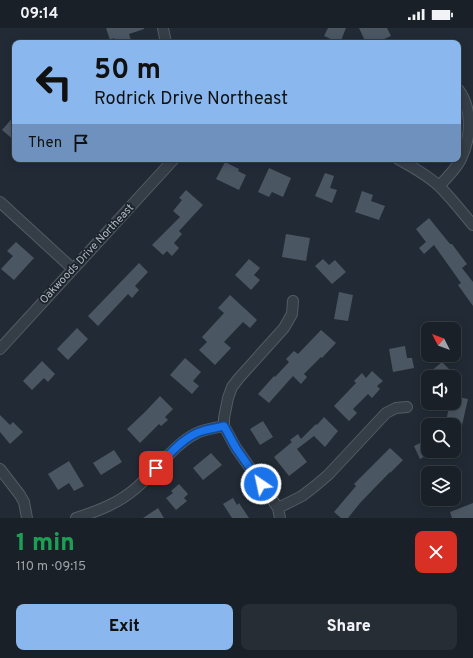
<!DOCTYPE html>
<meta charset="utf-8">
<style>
:root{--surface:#1a2028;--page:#272d34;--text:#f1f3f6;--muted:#9fa3a8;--line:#383e45;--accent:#8ab7ed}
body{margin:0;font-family:Overpass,sans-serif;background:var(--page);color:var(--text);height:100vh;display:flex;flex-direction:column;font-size:15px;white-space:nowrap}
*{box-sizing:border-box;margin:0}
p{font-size:13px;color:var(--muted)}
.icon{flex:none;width:22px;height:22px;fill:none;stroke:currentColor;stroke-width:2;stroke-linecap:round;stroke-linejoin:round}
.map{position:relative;height:490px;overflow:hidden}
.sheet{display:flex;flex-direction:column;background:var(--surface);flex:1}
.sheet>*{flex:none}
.top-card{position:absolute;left:12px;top:12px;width:449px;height:122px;border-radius:8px;box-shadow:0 2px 10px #0003,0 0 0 1px var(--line);background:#8ab7ed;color:#111;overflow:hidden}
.needle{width:26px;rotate:312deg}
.buttons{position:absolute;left:421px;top:294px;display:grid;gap:8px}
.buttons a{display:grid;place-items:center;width:40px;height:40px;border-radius:8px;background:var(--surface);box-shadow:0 2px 10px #0003,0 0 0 1px var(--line);font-size:20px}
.pin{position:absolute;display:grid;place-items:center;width:34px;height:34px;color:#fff;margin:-17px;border-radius:8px;box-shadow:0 2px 6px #0006}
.me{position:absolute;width:44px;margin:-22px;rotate:326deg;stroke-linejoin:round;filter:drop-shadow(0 0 3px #0008)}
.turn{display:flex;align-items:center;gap:14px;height:84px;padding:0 16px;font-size:18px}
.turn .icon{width:52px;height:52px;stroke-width:2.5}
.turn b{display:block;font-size:28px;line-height:34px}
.then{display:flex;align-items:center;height:38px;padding:0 16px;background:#0003;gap:8px;font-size:15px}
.round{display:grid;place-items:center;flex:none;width:42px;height:42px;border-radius:8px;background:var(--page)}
.summary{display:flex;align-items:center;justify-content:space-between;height:68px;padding:0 16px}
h1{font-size:24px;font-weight:800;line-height:30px;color:#1e9e55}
.action{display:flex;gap:8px;margin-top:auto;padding:8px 16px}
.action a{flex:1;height:46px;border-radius:8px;background:var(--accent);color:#111;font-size:16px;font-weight:800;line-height:46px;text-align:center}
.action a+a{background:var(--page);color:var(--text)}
.status{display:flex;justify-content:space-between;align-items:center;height:28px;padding:0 20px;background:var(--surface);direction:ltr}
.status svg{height:11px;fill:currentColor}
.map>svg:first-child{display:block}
.building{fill:#4a5661}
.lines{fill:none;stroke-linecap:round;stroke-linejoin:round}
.street-casing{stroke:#535b63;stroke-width:12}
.street{stroke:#353d46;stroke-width:10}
.route-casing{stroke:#114b97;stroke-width:10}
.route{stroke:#1a73e8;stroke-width:7}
.labels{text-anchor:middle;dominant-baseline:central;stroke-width:3.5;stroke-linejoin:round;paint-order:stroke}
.street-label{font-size:11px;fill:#b0b8c2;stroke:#1b222a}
</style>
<div class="status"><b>09:14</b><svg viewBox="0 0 49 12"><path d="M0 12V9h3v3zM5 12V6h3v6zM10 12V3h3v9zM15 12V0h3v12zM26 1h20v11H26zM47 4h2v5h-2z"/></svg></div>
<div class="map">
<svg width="473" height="490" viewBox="0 0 473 490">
<rect width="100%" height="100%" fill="#222b35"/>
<path class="building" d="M 106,0 L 144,0 L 144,1 L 129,6 L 132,15 L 116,15 L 114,10 L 110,12 Z
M 328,0 L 346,0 L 340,15 L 324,8 Z
M 359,0 L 387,0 L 391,8 L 375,15 L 366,15 Z
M 15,87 L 15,113 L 2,102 Z
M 225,134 L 239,141 L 238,143 L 246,147 L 239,162 L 216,151 Z
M 269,140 L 291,150 L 283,169 L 272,164 L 269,169 L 258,164 Z
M 325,145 L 334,148 L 330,160 L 337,162 L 332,175 L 315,168 Z
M 186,162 L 203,177 L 179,203 L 182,206 L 174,215 L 179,220 L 172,228 L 167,223 L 163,227 L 152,217 L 180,189 L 173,183 L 182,172 L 179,170 Z
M 362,163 L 373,167 L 371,173 L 385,178 L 379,192 L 355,184 Z
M 429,190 L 450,216 L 452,216 L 467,236 L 462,240 L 473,254 L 473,278 L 458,257 L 461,255 L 434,217 L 424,226 L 419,220 L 426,214 L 416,201 Z
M 286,206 L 310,210 L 306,233 L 282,229 Z
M 16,214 L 34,230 L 14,252 L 1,241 L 13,228 L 7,223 Z
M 249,231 L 260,240 L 254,247 L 260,252 L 251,262 L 235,247 Z
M 323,231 L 329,237 L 335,232 L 346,244 L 332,256 L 315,238 Z
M 139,235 L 148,244 L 135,258 L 139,262 L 132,270 L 128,266 L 98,298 L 88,288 Z
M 339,264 L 353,267 L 348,293 L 334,291 Z
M 230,267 L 257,292 L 250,300 L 243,294 L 224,314 L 231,320 L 215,337 L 199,322 L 207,314 L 202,309 L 224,285 L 218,280 Z
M 77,300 L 88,311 L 68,332 L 57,321 Z
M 321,302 L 336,315 L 322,330 L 321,329 L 304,346 L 307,349 L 301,356 L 293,348 L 269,375 L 258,366 L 274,348 L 275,349 L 289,334 L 286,331 L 294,323 L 298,326 Z
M 405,318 L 407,330 L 412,330 L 414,340 L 393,344 L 389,321 Z
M 185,330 L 201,344 L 193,353 L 199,358 L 192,366 L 170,347 Z
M 42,333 L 55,346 L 48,354 L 44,350 L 32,362 L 23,353 Z
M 442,334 L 452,344 L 447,349 L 435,349 L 430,344 Z
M 372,343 L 383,353 L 377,358 L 380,361 L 372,370 L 368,366 L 353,381 L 357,385 L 349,393 L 334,378 L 356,355 L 354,353 L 362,345 L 366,350 Z
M 160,368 L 173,381 L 165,389 L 168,392 L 161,398 L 159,396 L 140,415 L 127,401 L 146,383 Z
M 454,368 L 468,371 L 462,397 L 446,393 L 450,375 L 454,375 Z
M 0,387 L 10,397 L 13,394 L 23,404 L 10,416 L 0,404 Z
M 324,389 L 338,403 L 325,419 L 314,408 L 297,421 L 307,434 L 289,448 L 274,429 L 292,414 L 290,412 L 298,406 L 301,411 L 316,396 L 317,397 Z
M 263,393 L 273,409 L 260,417 L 250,401 Z
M 428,411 L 428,427 L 420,431 L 414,418 Z
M 390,420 L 403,432 L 390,445 L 390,444 L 360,475 L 348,490 L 341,490 L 334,484 L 356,458 L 354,456 Z
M 114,422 L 122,434 L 101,447 L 93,435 Z
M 211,425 L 222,437 L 203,452 L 193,440 Z
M 69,433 L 84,458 L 74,463 L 69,455 L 58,462 L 48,446 Z
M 179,456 L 188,466 L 184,470 L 187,473 L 176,482 L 166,470 L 173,465 L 171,463 Z
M 233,470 L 237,477 L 239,475 L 249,490 L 232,490 L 223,476 Z
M 473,475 L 473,490 L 452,490 L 450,484 Z
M 158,480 L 164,490 L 143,490 Z"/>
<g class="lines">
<g class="street-casing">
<path id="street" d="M 163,0 L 166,15
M 398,131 C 412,139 428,147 440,159 C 452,171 462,184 473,197
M 439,158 C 447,150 456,141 461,131 C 471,110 473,80 458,61
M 0,174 L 73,241
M 0,321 L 174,131
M 0,441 L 20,467 L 24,474 L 27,490
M 278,480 L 302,468 L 315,458 L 328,447 L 386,385 L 396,380 L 407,379
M 76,490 C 98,483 119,475 136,460 C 155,444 175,415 197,405 C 205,401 215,400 224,398
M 280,490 L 278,480 L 236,420 L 224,398 L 224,390 L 228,370 L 232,359 L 239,350 L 284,300 L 292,286 L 293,273"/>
</g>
<use href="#street" class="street"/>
</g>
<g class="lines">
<g class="route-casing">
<path id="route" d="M 156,440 C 169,427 183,409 202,403 C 209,401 216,400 224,398 L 236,420 L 261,456"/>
</g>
<use href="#route" class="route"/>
</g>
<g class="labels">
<g class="street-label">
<text transform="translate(87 226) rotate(-47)">Oakwoods Drive Northeast</text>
</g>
</g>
</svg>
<div class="buttons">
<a><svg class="needle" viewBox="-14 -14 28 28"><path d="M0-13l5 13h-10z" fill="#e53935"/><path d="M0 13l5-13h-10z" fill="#9fa3a8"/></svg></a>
<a><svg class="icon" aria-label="sound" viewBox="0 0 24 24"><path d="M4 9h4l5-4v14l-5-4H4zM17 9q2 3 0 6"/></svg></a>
<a><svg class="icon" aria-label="search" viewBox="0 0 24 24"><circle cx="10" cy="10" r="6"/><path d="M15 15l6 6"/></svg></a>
<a><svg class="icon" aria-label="layers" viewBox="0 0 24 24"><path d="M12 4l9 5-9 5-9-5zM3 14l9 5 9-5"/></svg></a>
</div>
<div class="pin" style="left:156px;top:440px;background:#d93025"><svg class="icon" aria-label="arrive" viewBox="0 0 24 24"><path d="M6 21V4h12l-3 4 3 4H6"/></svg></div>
<svg class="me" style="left:261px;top:456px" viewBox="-20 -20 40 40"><circle r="17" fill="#1a73e8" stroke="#fff" stroke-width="3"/><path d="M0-11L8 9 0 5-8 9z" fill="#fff"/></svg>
<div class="top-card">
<div class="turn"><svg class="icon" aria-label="left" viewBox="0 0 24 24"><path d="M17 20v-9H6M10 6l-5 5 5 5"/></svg><div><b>50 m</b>Rodrick Drive Northeast</div></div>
<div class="then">Then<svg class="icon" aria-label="arrive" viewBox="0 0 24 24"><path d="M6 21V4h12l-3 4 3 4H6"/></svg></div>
</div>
</div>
<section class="sheet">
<div class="summary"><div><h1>1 min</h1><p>110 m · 09:15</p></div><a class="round" style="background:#d93025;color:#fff"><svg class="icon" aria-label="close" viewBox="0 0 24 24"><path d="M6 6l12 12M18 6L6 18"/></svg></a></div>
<div class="action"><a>Exit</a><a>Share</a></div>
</section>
